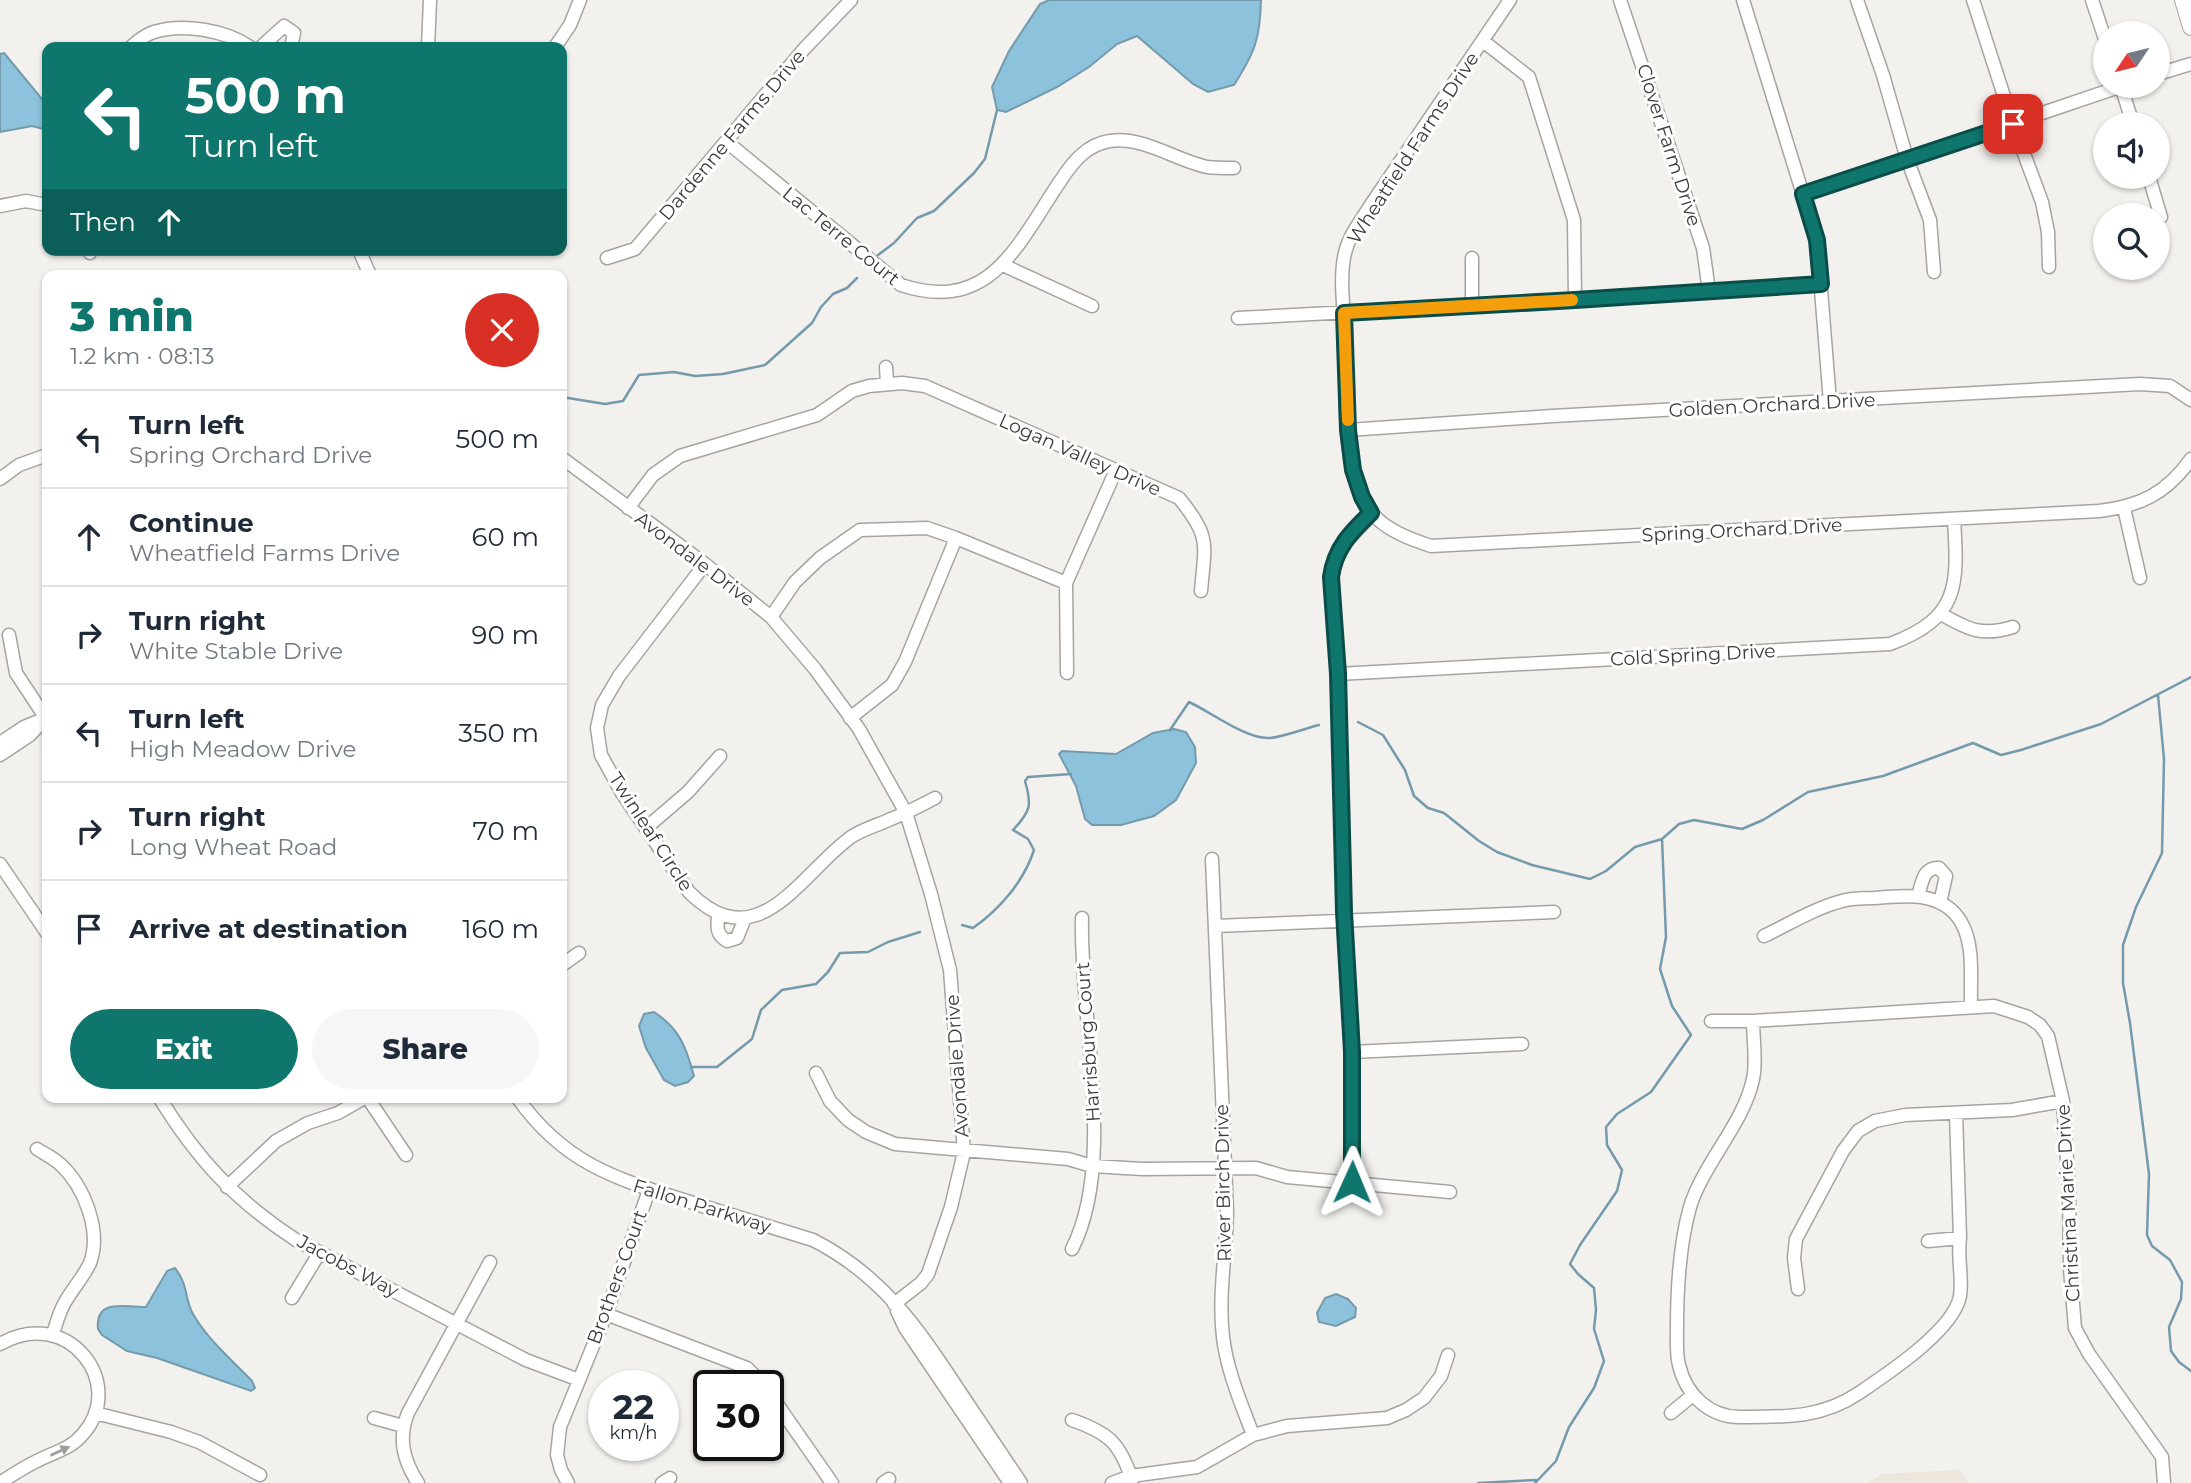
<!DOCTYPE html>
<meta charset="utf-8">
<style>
:root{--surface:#fff;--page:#f6f6f7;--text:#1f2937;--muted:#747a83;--line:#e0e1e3;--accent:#0f766e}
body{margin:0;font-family:Montserrat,sans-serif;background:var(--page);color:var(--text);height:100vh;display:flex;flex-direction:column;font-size:26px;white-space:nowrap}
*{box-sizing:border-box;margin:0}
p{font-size:23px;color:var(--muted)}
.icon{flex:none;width:38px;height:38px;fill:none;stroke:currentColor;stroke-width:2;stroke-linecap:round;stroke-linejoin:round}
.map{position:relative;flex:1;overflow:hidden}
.panel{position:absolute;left:42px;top:270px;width:525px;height:833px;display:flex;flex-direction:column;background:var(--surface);border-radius:14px;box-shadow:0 2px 5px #0004}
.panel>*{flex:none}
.guide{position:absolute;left:42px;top:42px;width:525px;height:214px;border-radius:14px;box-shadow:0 2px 5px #0004;background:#0f766e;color:#fff;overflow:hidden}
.needle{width:46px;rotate:235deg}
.tools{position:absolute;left:2093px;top:21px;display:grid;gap:14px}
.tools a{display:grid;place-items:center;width:77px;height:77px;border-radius:50%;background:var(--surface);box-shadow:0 2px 5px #0004;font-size:35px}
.speed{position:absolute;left:588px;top:1370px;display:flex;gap:14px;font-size:35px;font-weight:700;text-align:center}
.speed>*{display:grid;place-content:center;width:91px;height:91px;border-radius:50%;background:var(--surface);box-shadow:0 2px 5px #0004;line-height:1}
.speed small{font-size:18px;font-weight:400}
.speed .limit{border:4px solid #111;border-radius:10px;background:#fff;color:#111}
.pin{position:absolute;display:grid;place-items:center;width:60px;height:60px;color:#fff;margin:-30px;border-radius:14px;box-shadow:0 4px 10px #0006}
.me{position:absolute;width:77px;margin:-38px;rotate:1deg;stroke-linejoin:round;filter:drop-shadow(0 0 5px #0008)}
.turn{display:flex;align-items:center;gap:24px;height:147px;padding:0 28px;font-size:32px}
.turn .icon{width:91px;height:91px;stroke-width:2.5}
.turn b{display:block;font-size:49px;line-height:60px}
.then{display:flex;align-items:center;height:66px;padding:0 28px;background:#0003;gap:14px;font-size:26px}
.round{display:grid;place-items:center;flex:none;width:74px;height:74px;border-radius:37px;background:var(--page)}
.overview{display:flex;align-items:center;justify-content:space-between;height:119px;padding:0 28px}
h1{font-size:42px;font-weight:800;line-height:52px;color:var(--accent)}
.primary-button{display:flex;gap:14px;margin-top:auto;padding:14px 28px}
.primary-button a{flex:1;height:80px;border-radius:42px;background:var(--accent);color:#fff;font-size:28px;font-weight:800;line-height:80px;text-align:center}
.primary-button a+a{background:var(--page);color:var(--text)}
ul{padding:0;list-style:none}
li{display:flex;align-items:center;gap:21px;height:98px;padding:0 28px;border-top:2px solid var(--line)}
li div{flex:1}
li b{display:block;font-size:26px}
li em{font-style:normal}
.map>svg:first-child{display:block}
.built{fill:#ece6dd}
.water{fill:#8cc2db;stroke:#749aab;stroke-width:2}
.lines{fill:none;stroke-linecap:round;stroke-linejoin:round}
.stream{stroke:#749aab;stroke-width:2.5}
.minor-casing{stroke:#a6a4a1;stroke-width:15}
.major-casing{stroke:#a6a4a1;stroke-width:18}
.minor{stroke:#fff;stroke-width:12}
.major{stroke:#fff;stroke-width:16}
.oneway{fill:#9e9d9c}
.route-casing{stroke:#0a4d48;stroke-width:18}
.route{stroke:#0f766e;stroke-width:12}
.slow{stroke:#f59e0b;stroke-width:12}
.labels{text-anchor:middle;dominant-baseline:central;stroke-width:6;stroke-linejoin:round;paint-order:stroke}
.street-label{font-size:19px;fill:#3c3b3a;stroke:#fff}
</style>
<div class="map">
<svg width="2191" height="1483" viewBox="0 0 2191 1483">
<rect width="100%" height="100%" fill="#f3f1ee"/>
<path class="built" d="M 1960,1470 L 1969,1483 L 1868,1483 L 1881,1474 Z"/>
<path class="water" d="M 1049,0 L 1261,0 C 1260,39 1255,52 1234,85 L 1208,92 L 1193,84 L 1137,36 L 1117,44 L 1089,67 L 1057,87 L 1006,112 L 997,110 L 992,87 L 1009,51 L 1040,4 Z
M 4,53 L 47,105 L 47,130 L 32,126 L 0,132 L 0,54 Z
M 1174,729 L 1186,732 L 1195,747 L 1196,763 L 1176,800 L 1154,816 L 1121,825 L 1092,825 L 1085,819 L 1076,786 L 1059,754 L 1062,751 L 1116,754 L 1153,733 Z
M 654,1012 C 680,1029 686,1047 694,1076 L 688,1082 L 675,1086 L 664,1080 L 646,1048 L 639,1026 L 644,1014 Z
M 175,1268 C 189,1286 184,1298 193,1314 C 207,1339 232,1360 252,1381 L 255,1388 L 251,1391 L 157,1358 L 127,1351 L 102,1335 L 98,1329 C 95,1298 125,1307 146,1307 L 167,1271 Z
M 1336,1294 L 1348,1299 L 1356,1308 L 1355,1317 L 1336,1326 L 1319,1322 L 1317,1313 L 1325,1298 Z"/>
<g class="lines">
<path class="stream" d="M 878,255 L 894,243 L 917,218 L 934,211 L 974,173 L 985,159 L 997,110
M 562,397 L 605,404 L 623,401 L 639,375 L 674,372 L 695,376 L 723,374 L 765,365 L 812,323 L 821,307 L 833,294 L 847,288 L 857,278
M 2158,695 L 2164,759 L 2162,853 L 2136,907 L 2123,945 L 2123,983 L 2130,1023 L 2149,1174 L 2147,1235 L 2152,1246 L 2170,1260 L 2182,1282 L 2181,1299 L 2169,1327 L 2171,1351 L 2179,1362 L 2191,1371
M 1358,722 L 1383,735 L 1405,770 L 1414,796 L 1428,808 L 1444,813 L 1479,841 L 1497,852 L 1532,865 L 1590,879 L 1606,871 L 1635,847 L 1662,839 L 1679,824 L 1694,820 L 1742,829 L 1763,820 L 1808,792 L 1883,776 L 1973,743 L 2001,755 L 2021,750 L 2101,724 L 2191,677
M 1170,730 L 1189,702 C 1211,712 1247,740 1270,738 C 1286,736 1303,729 1319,725
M 962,925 L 973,928 C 1000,909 1024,881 1034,850 L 1028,839 L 1013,830 C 1031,811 1032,805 1025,781 L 1028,777 L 1071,774
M 691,1067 L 717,1067 L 752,1039 L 761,1010 L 782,990 L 816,984 L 828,972 L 840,953 L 868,952 L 888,942 L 920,932
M 1478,1483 L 1536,1480
M 1535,1483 L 1556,1461 L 1569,1427 L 1594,1388 L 1604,1361 L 1594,1329 L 1596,1310 L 1594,1288 L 1578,1274 L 1570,1264 L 1580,1245 L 1617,1191 L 1622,1170 L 1607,1145 L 1606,1127 L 1617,1114 L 1651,1092 L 1691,1035 L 1672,1006 L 1660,969 L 1666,937 L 1662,839"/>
<g class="minor-casing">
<path id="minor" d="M 1510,0 L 1370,206 C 1361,221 1349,235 1345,253 C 1339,278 1344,308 1345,333 C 1346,376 1343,444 1356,483 C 1359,493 1364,504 1371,512 C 1385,530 1410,539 1431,546 L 2099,511 C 2140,506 2166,494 2191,459
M 1620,0 L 1703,248 L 1709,291
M 1743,0 L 1817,240 L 1830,402
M 1857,0 L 1883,75 L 1907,159 L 1930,220 L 1934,272
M 1973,0 L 2013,124 L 2042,202 L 2048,232 L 2049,267
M 2092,0 L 2105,39
M 1483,41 L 1529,77 L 1574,220 L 1575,300
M 131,47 C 138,41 144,35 154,32 C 183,23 225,30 250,47
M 261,47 L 284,26 L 294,33 L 291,47
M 428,47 L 430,0
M 555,47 L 570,25 L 580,0
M 2158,74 L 2191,64
M 2121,86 L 2133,124
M 727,142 L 901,285 C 991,315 1018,243 1061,180 C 1072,163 1087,144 1110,141 C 1143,136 1175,160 1207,167 C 1216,168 1225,168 1234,168
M 2149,177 L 2161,217
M 1803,194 L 2122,86
M 0,206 L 26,201 L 47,205
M 89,250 L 90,253
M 359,250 L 370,275
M 607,258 L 635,249 L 804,49 L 851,0
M 1472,258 L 1472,305
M 1003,265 L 1092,306
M 1238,318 L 1575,300 L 1821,284
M 886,367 L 887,383
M 1348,430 L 1552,416 L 2140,384 L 2170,386 L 2191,400
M 562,458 L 705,564 L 771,617 L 815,669 L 859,729 L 906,813 L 931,894 L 950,970 L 964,1152 L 951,1207 L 928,1274 L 921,1283 L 894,1304
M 0,479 L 19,465 L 47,455
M 628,508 L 653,475 L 680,456 L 817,415 L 852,391 L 869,386 L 902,383 L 925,386 L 1179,498 C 1211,537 1205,543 1201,591
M 2124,508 L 2140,578
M 705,564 L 619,676 L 602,705 L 597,728 L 601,755 L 622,793 L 689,892 C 758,961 800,874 851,837 C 863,829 878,825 891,819 C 906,813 920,806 935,798
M 1941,614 C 1968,629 1981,637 2013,627
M 771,617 L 795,582 L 820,558 L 860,530 L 927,528 L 956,538 L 1066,583
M 9,635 L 16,673 L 47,720
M 1067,673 L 1066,583 L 1116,470
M 1338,674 L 1890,644 C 1960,618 1958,585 1954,519
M 850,718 L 892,685 L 905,662 L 956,538
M 0,743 L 24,727 L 41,720
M 0,755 L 30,735 L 46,718
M 646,828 L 688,792 L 720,756
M 1212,859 L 1227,1212 C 1226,1254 1218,1296 1223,1337 C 1227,1371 1241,1403 1253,1435
M 0,864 L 47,933
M 1918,896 C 1922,883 1923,867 1939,868 L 1946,876 L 1940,903
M 718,915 C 717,928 716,934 727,941 L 737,938 L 745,918
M 1215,926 L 1554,912
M 1764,936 C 1789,924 1815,908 1842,901 C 1852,898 1864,898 1874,898 C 1905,895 1943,891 1961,922 C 1975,945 1970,981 1971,1007
M 562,965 L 579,953
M 1711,1021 L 1753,1021 L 1994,1006 L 2028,1017 L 2040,1025 L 2048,1036 L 2063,1101 L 2069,1189 L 2070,1269 L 2075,1328 L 2089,1354 L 2162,1457 L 2164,1483
M 1753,1021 C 1753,1039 1757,1062 1753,1079 C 1744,1123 1703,1164 1690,1207 C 1679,1246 1677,1288 1677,1328 C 1677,1340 1676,1354 1679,1365 C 1686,1395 1710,1418 1742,1417 C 1786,1417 1822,1418 1859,1393 C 1887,1374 1954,1330 1960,1296 C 1963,1277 1957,1258 1960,1238 L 1956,1113
M 1352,1052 L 1522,1044
M 816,1073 L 830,1101 L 848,1120 L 866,1132 L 895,1144 L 1068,1159 L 1092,1166 L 1142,1169 L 1256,1168 L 1287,1177 L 1450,1192
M 159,1097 C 197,1159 235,1200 296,1240 L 526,1360 L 579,1380
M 367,1097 L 406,1155
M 517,1097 C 565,1166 620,1180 696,1204 C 735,1216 774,1228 813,1240 C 882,1275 917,1327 958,1389 C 979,1420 1000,1452 1021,1483
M 37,1149 C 45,1154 53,1158 60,1164 C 84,1186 102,1231 90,1263 C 83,1278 72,1289 64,1304 C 59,1313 56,1324 53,1334
M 1352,1182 L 1352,1052 L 1344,912 L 1338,674 L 1331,577 L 1338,550 L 1372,514
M 227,1187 L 276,1141 L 308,1123 L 338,1113 L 366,1097
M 1928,1241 L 1960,1238
M 1072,1249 C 1117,1161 1079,1016 1082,918
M 1798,1289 L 1794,1258 L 1796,1239 L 1843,1151 L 1858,1131 L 1875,1121 L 1905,1115 L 2012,1110 L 2063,1101
M 292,1298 L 320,1252
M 897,1311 L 905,1328 L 1010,1483
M 606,1314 L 747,1368 L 765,1386
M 0,1344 C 67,1305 128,1383 83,1434 C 71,1449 54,1452 37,1461 C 24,1467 12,1475 0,1483
M 768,1391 L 832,1483
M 95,1413 L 171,1432 L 199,1442 L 260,1475
M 1671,1413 L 1693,1395
M 374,1418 L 403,1426
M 1072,1420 C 1109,1433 1120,1443 1132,1480
M 418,1483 C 403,1460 398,1438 408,1413 L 490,1262
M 568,1483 L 561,1470 L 557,1455 L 560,1427 L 606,1314 L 649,1190
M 662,1483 L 670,1478
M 883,1483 L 889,1479
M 1112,1483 L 1131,1476 L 1197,1467 L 1253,1435 L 1287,1426 L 1387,1418 L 1406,1410 L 1424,1398 L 1441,1376 L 1448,1355"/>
</g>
<g class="major-casing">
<path id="major" d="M 2183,0 L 2191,27"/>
</g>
<use href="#minor" class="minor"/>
<use href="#major" class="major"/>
</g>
<defs><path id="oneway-solid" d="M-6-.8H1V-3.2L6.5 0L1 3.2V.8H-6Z" transform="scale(1.75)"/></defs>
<use class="oneway" href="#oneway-solid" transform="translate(60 1451) rotate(-25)"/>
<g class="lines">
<g class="route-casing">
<path id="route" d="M 1352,1182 L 1352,1052 L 1344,912 L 1338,674 L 1331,577 C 1335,548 1351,532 1371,513 L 1362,497 L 1353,470 L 1348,430 L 1344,313 L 1575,300 L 1821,284 L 1817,240 L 1803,194 L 2013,124"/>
</g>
<use href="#route" class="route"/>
<path class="slow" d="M 1348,420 L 1344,313 L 1572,300"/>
</g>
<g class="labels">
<g class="street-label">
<text transform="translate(732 135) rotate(-50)">Dardenne Farms Drive</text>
<text transform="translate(1669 145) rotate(72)">Clover Farm Drive</text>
<text transform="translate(1413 148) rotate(-57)">Wheatfield Farms Drive</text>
<text transform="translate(841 236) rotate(39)">Lac Terre Court</text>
<text transform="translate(1772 405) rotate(-3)">Golden Orchard Drive</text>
<text transform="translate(1080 455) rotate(24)">Logan Valley Drive</text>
<text transform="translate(1742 530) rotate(-3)">Spring Orchard Drive</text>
<text transform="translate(695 559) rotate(37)">Avondale Drive</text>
<text transform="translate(1693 655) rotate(-3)">Cold Spring Drive</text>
<text transform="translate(651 832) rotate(57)">Twinleaf Circle</text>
<text transform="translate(1088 1042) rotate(-94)">Harrisburg Court</text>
<text transform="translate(957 1066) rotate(-94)">Avondale Drive</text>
<text transform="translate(1223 1183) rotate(-91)">River Birch Drive</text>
<text transform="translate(2068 1203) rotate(-93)">Christina Marie Drive</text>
<text transform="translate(702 1206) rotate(17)">Fallon Parkway</text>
<text transform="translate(348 1266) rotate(28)">Jacobs Way</text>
<text transform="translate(617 1277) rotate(-70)">Brothers Court</text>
</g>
</g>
</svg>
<div class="tools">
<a><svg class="needle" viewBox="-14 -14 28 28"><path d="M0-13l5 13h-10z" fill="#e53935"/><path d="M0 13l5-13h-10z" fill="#747a83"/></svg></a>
<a><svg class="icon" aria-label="sound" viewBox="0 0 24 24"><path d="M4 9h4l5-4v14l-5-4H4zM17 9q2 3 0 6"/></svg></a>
<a><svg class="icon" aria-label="search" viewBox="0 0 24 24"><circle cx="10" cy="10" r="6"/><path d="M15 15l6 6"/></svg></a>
</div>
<div class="speed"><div>22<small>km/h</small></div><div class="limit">30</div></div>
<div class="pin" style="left:2013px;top:124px;background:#d93025"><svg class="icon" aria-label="arrive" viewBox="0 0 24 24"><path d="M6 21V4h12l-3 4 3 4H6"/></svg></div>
<svg class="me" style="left:1352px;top:1182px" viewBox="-20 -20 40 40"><path d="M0-17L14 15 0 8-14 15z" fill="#0f766e" stroke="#fff" stroke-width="4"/></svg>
<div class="guide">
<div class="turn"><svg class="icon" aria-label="left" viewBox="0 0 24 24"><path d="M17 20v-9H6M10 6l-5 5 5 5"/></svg><div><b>500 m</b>Turn left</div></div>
<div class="then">Then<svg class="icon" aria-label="ahead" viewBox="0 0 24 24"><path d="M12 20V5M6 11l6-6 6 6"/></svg></div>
</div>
<section class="panel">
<div class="overview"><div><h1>3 min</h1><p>1.2 km · 08:13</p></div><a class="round" style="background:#d93025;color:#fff"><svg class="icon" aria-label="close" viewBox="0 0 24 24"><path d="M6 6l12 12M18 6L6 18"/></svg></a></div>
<ul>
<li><svg class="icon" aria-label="left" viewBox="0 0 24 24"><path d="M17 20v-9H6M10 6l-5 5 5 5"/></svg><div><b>Turn left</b><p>Spring Orchard Drive</p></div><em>500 m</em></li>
<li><svg class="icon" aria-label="ahead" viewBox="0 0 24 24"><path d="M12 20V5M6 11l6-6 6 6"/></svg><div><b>Continue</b><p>Wheatfield Farms Drive</p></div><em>60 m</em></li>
<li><svg class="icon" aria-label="right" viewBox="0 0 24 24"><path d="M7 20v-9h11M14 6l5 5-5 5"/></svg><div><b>Turn right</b><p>White Stable Drive</p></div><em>90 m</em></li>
<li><svg class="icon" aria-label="left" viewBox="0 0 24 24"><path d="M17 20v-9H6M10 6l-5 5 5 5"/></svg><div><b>Turn left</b><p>High Meadow Drive</p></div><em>350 m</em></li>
<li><svg class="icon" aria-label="right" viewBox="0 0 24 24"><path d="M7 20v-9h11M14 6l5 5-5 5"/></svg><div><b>Turn right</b><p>Long Wheat Road</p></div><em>70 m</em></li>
<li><svg class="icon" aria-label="arrive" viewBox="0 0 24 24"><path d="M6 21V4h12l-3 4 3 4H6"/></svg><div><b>Arrive at destination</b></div><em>160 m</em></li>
</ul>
<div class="primary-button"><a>Exit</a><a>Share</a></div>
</section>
</div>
